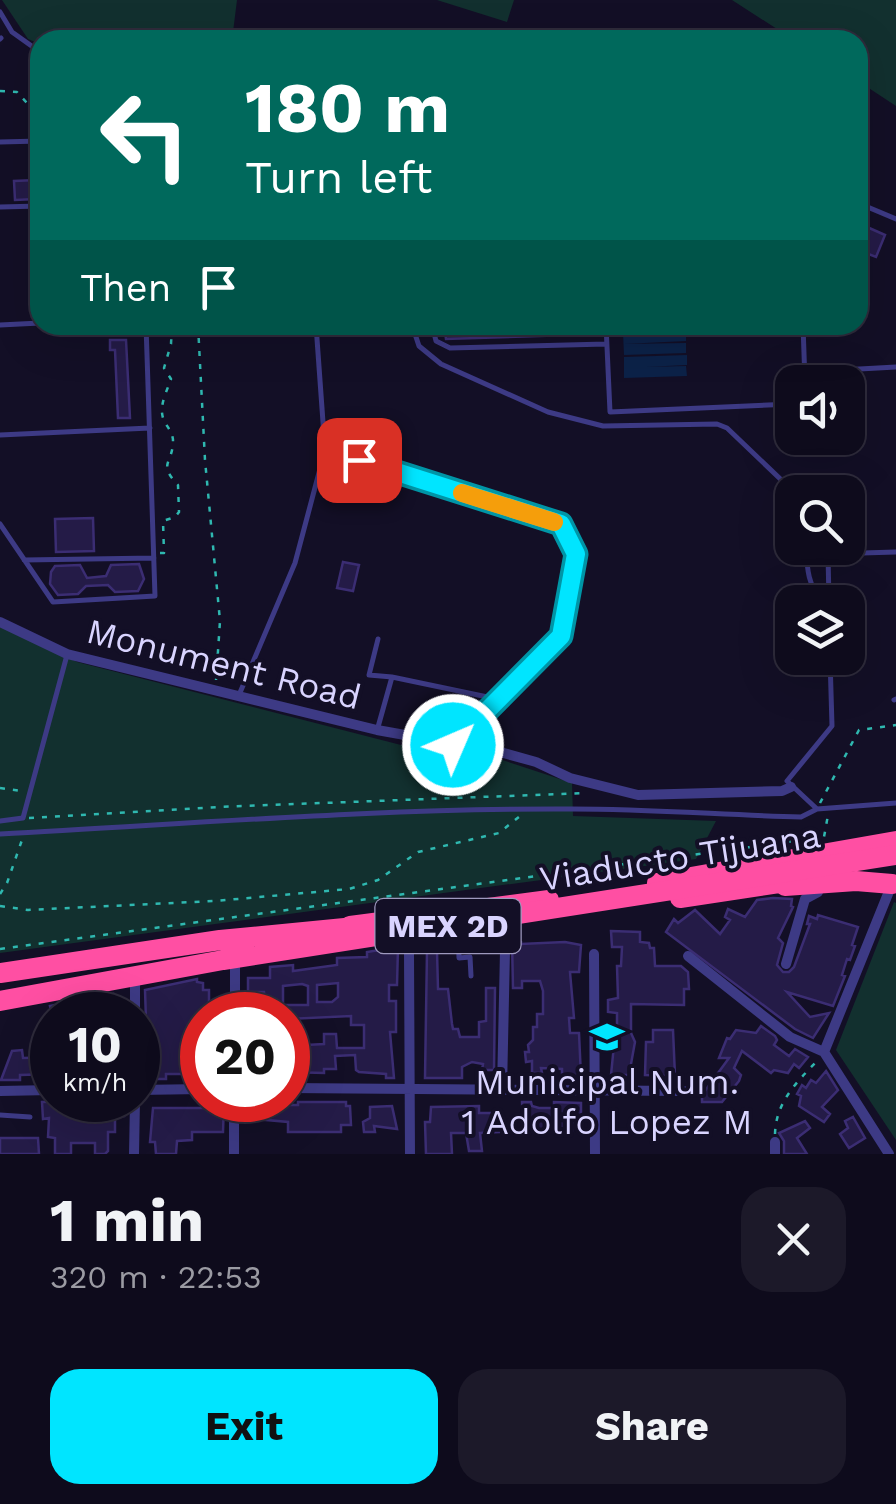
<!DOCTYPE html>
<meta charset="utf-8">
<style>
:root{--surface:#0e0b1c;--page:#1c1929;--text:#f1f3f6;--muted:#9b9ba3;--line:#2e2b3b;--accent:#00e5ff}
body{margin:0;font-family:"Work Sans",sans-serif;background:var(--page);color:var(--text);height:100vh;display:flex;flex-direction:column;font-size:38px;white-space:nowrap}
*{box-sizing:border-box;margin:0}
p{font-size:32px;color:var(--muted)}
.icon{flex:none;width:55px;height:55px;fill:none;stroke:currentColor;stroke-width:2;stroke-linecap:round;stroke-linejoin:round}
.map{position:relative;height:1154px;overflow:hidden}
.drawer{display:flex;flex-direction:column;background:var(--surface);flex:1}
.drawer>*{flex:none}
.top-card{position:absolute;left:30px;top:30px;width:838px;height:305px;border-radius:30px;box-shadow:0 10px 40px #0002,0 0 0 2px var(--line);background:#00695c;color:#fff;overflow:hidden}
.tools{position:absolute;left:775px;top:365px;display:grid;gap:20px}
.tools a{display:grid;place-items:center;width:90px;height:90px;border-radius:20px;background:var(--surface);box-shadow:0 10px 40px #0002,0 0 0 2px var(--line);font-size:50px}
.speed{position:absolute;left:30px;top:992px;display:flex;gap:20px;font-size:50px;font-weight:700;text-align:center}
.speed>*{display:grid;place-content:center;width:130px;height:130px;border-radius:50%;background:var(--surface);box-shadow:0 10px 40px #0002,0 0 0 2px var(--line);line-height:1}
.speed small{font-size:25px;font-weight:400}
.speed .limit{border:15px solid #d22;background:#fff;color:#111}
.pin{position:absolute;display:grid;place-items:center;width:85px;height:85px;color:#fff;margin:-42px;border-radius:20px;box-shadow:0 5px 15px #0006}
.me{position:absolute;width:110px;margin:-55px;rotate:45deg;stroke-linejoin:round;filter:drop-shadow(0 0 8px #0008)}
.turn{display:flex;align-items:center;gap:35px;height:210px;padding:0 50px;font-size:45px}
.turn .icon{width:130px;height:130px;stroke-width:2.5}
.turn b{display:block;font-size:70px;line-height:85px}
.then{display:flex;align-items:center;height:95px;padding:0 50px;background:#0003;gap:20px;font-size:38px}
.round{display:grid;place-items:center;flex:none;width:105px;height:105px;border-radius:30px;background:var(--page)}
.summary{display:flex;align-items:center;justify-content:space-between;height:170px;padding:0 50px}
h1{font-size:60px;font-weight:700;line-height:75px}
.cta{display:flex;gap:20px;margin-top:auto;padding:20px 50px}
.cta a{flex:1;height:115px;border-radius:30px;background:var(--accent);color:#111;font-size:40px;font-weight:700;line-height:115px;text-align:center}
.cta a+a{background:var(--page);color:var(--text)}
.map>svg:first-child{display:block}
.green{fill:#12302f}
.water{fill:#0c2248}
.building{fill:#241b47;stroke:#3b2d73;stroke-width:2.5;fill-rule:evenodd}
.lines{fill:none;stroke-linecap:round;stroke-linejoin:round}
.path{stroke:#2fb8b0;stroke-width:2.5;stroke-dasharray:5 8;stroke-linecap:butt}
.lane{stroke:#3d3a85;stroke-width:5}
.street{stroke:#3d3a85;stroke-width:10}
.highway{stroke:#ff4fa3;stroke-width:20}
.highway-bridge{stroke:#ff4fa3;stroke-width:20}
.route-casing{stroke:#0095a6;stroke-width:25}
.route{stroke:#00e5ff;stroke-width:18}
.slow{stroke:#f59e0b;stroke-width:18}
.labels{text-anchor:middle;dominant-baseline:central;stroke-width:8;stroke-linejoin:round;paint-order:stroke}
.shield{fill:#130f26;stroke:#9e99be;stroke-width:2.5}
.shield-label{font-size:32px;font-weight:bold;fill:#d9d4ff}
.street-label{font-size:35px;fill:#d9d4ff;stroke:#130f26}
.poi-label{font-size:35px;fill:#d9d4ff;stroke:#130f26}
</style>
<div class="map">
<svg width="896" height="1154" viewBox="0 0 896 1154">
<rect width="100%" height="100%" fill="#130f26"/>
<path class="green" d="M 2,0 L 237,0 L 232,40 L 40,40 L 40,44 L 28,39 Z
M 437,0 L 514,0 L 507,22 Z
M 732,0 L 896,0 L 896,106 L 858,81 L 858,40 L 794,40 Z
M 0,625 L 77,662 L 401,745 L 487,755 L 572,783 L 573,816 L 716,821 L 696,859 L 0,953 Z
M 894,902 L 896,903 L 896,1140 L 836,1050 Z"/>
<path class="water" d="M 686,331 L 686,341 L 624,344 L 686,343 L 686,353 L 624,355 L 623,333 Z
M 687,355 L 687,365 L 646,367 L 686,366 L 687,376 L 624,378 L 624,357 Z"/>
<path class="building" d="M 36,180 L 37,199 L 15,200 L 14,181 Z
M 858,223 L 885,235 L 876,257 L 858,250 Z
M 444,325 L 599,325 L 600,334 L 446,339 Z
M 110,340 L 126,340 L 130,418 L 118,418 L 115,350 L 110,350 Z
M 93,518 L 94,551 L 56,552 L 55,519 Z
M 343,562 L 359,565 L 353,591 L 337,588 Z
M 139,564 L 144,579 L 138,591 L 115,592 L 108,585 L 86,586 L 78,594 L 58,595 L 50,584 L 51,572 L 55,566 L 80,565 L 87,578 L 106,576 L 111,565 Z
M 773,898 L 792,899 L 791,906 L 793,907 L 778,938 L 783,943 L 777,965 L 783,972 L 789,972 L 794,967 L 810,924 L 807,924 L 809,916 L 817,919 L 818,915 L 858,927 L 852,945 L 855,946 L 850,960 L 847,959 L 842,975 L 845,976 L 833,1006 L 787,992 L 810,1017 L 829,1013 L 813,1038 L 795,1029 L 666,932 L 674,919 L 678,923 L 695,910 L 720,934 L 730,920 L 725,917 L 728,909 L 745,917 L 757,900 Z
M 611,931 L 640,932 L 640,942 L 649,943 L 650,948 L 654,948 L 655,966 L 681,966 L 688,972 L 689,989 L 684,989 L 684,1005 L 631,1004 L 631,1033 L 635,1042 L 629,1075 L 611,1075 L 614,1045 L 609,1045 L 609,1030 L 617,1030 L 617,1013 L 608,1012 L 608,1000 L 618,998 L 617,966 L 621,966 L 622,947 L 612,947 Z
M 512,941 L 521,942 L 521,944 L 565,942 L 581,945 L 579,972 L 570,972 L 574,1018 L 569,1018 L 570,1033 L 579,1033 L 581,1077 L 562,1077 L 562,1069 L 541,1068 L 542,1073 L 532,1073 L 532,1061 L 526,1062 L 525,1052 L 529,1052 L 528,1045 L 533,1040 L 533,1027 L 537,1027 L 537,1014 L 543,1014 L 543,991 L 540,981 L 522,981 L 522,988 L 513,988 Z
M 398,947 L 397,985 L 389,985 L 389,1001 L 396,1001 L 396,1032 L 390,1032 L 394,1078 L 386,1078 L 386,1074 L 359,1072 L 356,1070 L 355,1055 L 335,1056 L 336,1069 L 324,1069 L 324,1073 L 288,1072 L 288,1035 L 306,1035 L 306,1045 L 324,1044 L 324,1034 L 336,1034 L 337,1048 L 364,1048 L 364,1025 L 351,1025 L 351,1016 L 288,1019 L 288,1015 L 267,1014 L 264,992 L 248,992 L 248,978 L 270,978 L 270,967 L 293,965 L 293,971 L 337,965 L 337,958 L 367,957 L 367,952 ZM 338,983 L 338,997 L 332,1002 L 317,1002 L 317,985 ZM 302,984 L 308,986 L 308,1005 L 283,1005 L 283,986 Z
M 427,951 L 437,951 L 438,989 L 448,989 L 452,1024 L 453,1029 L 458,1029 L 460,1037 L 479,1037 L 479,1022 L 486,1021 L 486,988 L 495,988 L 494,1070 L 482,1070 L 483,1064 L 472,1062 L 462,1067 L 462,1078 L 425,1078 Z
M 197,979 L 197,982 L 203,983 L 203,990 L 209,990 L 209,1004 L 221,1005 L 221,1015 L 202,1015 L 202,1079 L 183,1074 L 166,1074 L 166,1079 L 148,1079 L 145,990 Z
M 113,994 L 114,1006 L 99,1008 L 94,1015 L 52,1015 L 50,1006 Z
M 761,1026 L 775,1036 L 777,1040 L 774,1045 L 789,1056 L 795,1049 L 808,1057 L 799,1068 L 794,1064 L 788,1073 L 774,1070 L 771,1073 L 742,1051 L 734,1068 L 741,1075 L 739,1081 L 722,1102 L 702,1102 L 702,1095 L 729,1058 L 719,1058 L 727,1038 L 730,1039 L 736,1030 L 756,1033 Z
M 653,1030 L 673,1030 L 675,1076 L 645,1075 L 646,1042 L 653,1042 Z
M 22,1050 L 23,1058 L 52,1057 L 52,1074 L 20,1075 L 20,1080 L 1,1080 L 12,1051 Z
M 826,1071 L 838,1090 L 822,1107 L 830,1114 L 824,1122 L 799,1106 L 801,1096 L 797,1094 L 802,1085 L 806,1088 L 811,1080 L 816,1083 Z
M 119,1100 L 124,1104 L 124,1116 L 115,1116 L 115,1132 L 108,1132 L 108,1151 L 105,1154 L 95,1154 L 95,1143 L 71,1143 L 71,1154 L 55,1154 L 55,1138 L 48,1137 L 49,1118 L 43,1119 L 42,1102 Z
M 206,1102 L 224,1102 L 223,1132 L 192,1132 L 192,1140 L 177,1141 L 176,1154 L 156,1154 L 155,1142 L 150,1142 L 153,1108 L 206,1108 Z
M 298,1102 L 346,1102 L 346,1106 L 350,1106 L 351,1125 L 341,1125 L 341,1132 L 288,1132 L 288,1122 L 256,1119 L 257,1110 L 270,1110 L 270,1105 L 298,1105 Z
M 522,1102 L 531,1102 L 532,1106 L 539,1108 L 554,1108 L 554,1102 L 581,1103 L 581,1118 L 578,1122 L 572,1122 L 572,1131 L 523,1131 Z
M 392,1106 L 397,1129 L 374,1126 L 375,1132 L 364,1132 L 363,1122 L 370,1118 L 370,1107 Z
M 479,1106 L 479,1113 L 499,1113 L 499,1132 L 480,1133 L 482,1151 L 469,1151 L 466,1133 L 451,1133 L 452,1154 L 426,1154 L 425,1122 L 430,1122 L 431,1107 Z
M 853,1117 L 865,1138 L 849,1148 L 840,1134 L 848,1128 L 845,1121 Z
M 805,1121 L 810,1128 L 797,1138 L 807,1154 L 784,1154 L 784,1141 L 779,1133 Z
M 0,1138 L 38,1138 L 39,1154 L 0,1154 Z"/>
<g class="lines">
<path class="path" d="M 0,91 L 17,92 L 27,103 L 40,109
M 198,325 L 205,460 L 220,621 L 216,681
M 160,553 L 164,553 L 163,521 L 175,517 L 179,512 L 178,485 C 157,463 173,464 173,441 C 173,432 166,426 163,418 C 159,405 167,391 171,379 L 164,368 L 171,344 L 172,325
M 0,788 L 22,791
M 820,803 L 859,730 L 896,725
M 29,818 L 218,807 L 585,793
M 0,894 L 7,883 L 22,840
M 0,906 L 28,910 L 215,901 L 349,889 L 378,880 L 418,852 L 499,833 L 520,816
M 0,949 L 824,837 L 828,815
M 775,1134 C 776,1102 796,1083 817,1061"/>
<path class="lane" d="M 0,12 L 12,32 L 40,52
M 0,39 L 1,38
M 0,142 L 40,141
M 858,203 L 896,219
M 0,207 L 40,206
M 0,325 L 40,323
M 316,325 L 325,450 L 561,524 L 576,554 L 561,636 L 455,743
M 412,325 L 419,346 L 441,364 L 548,412 L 603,426 L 717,424 L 727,428 L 794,492
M 432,325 L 436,341 L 450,348 L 606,344
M 606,325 L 610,412 L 792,404
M 803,325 L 805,382
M 805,372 L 896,367
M 0,435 L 150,428
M 807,438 L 807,446
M 0,524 L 53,602 L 155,596 L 146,325
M 806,548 C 807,568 808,587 823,602
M 24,560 L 154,558
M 829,602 L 828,554 L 896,552
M 830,658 L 832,726 L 787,781 L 817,809 L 896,803
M 392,677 L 497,699
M 239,695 L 295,563 L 325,450
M 894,700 L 896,699
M 378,727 L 392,677 L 369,675 L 378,639
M 0,821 L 23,818 L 67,655
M 0,834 C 191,824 381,808 572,809 C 648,809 725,815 801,817 L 817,809
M 458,929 L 459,958 L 470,957 L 471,976
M 100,1014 L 132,1013
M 0,1115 L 30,1117"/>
<path class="street" d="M 0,622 L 67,654 L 377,730 L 500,752 L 536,762 L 570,778 L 638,795 L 782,791 L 791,787
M 409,953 L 410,1154
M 594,954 L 595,1154
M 688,956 L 790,1037 L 824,1052
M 235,960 L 235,1015
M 786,964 L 805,899 L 818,892
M 135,976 L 135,1015
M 824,1052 L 892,884
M 824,1052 L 889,1154
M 288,1088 L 684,1091
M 138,1090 L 202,1089
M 502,1090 L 505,950
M 0,1091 L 52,1090
M 234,1100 L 234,1154
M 775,1142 L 775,1154
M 134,1154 L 135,1100"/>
<path class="highway" d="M 657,883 L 896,841
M 785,886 L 856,881 L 892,884
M 680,898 L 799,880
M 350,926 L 549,900"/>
<path class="highway-bridge" d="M 0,973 L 220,940 L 365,926
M 0,1001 L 223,960 L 896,855"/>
</g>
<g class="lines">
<g class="route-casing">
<path id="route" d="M 359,460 L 561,524 L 576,554 L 561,636 L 453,745"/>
</g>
<use href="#route" class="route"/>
<path class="slow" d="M 462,493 L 554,522"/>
</g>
<defs>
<g id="school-bare" transform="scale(2.7)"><path d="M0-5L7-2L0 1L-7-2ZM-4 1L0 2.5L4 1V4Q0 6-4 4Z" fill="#00e5ff" stroke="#130f26" stroke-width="2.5" paint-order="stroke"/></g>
</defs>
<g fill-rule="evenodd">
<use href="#school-bare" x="607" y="1037"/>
</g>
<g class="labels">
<rect class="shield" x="375.5" y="899" width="145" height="54" rx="8"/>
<g class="shield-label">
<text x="448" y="926">MEX 2D</text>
</g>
<g class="street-label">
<text transform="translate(224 664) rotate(14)">Monument Road</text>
<text transform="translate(680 857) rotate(-9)">Viaducto Tijuana</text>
</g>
<g class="poi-label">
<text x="607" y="1082">Municipal Num.<tspan x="607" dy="40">1 Adolfo Lopez M</tspan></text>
</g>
</g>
</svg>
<div class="tools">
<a><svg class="icon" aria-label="sound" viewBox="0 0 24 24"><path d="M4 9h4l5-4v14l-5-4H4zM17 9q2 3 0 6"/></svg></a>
<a><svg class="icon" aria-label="search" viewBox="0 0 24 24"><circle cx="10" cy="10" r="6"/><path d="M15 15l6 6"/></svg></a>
<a><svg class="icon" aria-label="layers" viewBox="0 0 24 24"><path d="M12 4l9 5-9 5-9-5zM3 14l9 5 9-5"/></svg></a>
</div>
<div class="speed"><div>10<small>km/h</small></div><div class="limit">20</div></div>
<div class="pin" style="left:359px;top:460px;background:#d93025"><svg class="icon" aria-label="arrive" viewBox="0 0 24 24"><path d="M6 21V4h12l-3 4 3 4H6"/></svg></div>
<svg class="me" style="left:453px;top:745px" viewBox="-20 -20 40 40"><circle r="17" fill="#00e5ff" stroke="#fff" stroke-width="3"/><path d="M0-11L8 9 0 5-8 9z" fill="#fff"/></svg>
<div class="top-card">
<div class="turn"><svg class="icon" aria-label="left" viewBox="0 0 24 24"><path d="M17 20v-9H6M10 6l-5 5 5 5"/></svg><div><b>180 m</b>Turn left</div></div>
<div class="then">Then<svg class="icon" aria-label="arrive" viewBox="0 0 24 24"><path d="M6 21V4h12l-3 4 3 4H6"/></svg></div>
</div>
</div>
<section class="drawer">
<div class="summary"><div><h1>1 min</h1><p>320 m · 22:53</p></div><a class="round"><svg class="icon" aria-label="close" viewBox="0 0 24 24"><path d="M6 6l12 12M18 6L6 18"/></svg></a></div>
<div class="cta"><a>Exit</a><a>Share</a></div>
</section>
